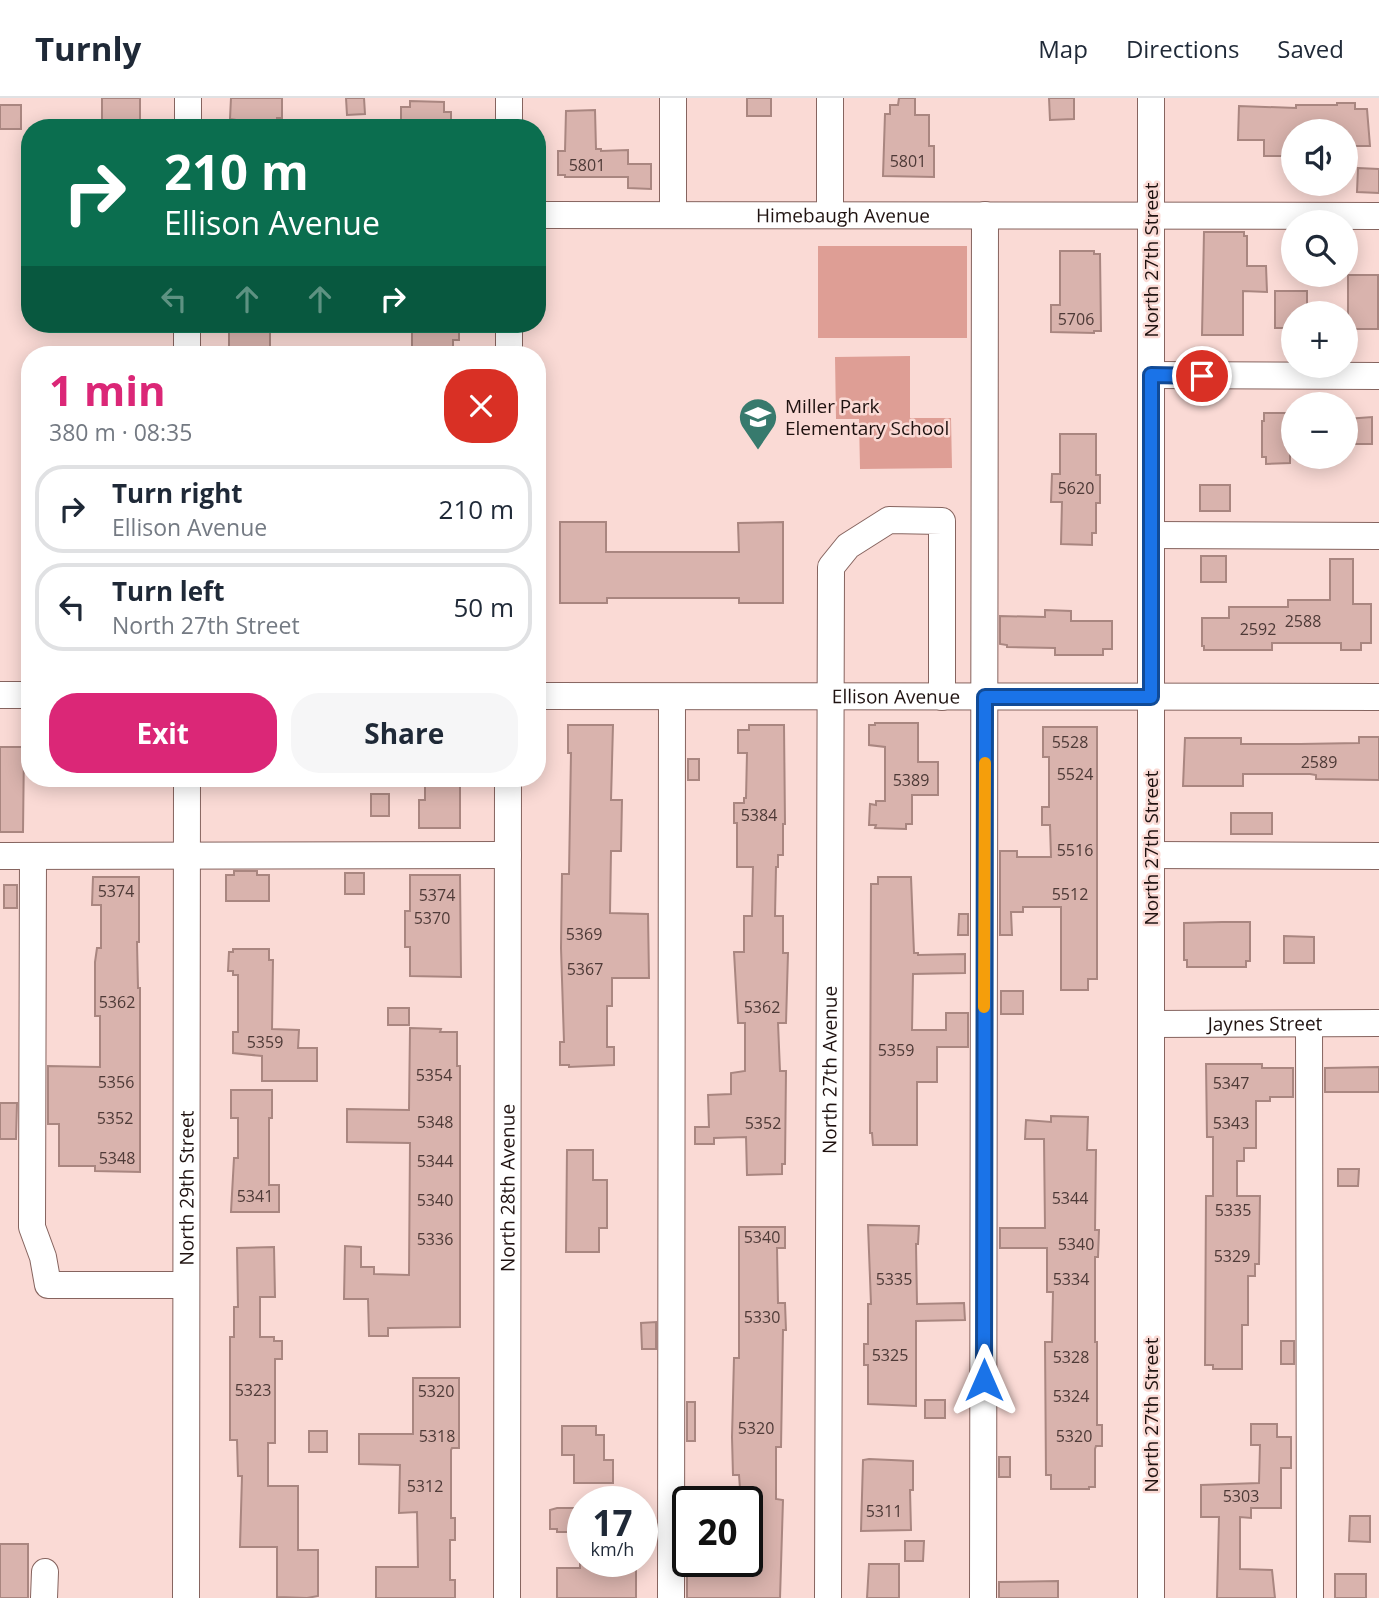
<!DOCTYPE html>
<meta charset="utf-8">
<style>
:root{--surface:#fff;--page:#f6f6f7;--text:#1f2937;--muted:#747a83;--line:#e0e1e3;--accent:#db2777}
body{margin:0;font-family:"Open Sans",sans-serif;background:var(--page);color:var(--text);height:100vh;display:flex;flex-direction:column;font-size:26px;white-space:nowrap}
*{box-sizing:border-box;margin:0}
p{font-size:23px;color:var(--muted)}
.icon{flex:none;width:38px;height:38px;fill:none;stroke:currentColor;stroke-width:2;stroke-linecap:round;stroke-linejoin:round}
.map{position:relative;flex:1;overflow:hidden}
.panel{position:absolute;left:21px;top:248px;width:525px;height:441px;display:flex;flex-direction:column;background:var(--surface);border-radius:28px;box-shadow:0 4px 18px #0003}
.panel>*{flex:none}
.banner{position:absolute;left:21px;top:21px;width:525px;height:214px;border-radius:28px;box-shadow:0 4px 18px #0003;background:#0b6e4f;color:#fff;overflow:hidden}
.fabs{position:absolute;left:1281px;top:21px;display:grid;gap:14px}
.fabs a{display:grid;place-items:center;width:77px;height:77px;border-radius:50%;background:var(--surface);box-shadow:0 4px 18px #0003;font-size:35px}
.speed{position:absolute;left:567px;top:1388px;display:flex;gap:14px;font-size:35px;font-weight:700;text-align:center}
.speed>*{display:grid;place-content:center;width:91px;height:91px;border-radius:50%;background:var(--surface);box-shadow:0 4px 18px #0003;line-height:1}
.speed small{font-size:18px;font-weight:400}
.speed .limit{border:4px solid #111;border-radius:10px;background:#fff;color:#111}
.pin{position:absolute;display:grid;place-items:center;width:60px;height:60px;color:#fff;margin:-30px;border:4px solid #fff;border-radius:50%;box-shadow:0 2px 7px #0007}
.me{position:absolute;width:77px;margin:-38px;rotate:0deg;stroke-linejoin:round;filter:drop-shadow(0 0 5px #0008)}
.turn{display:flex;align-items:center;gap:24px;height:147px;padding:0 28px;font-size:32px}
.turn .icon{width:91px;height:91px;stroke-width:2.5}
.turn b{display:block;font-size:49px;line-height:60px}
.lanes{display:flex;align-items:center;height:66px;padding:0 28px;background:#0003;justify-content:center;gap:35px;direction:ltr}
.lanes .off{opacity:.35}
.round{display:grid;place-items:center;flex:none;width:74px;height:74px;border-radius:28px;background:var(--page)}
.headline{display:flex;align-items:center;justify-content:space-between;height:119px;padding:0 28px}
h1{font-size:42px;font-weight:700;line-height:52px;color:var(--accent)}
.button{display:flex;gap:14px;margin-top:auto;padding:14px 28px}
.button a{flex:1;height:80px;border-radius:28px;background:var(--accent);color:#fff;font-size:28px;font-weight:700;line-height:80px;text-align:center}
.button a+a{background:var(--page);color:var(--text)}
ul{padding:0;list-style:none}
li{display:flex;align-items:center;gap:21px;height:88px;margin:0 14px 10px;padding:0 14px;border:4px solid var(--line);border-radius:28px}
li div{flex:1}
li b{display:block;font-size:26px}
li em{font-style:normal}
header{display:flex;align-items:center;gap:42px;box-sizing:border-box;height:98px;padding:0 35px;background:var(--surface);border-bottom:2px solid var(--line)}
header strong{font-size:33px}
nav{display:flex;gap:38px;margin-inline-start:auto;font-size:24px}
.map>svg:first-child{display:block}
.green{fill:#de9e95}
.building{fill:#d9b3ad;stroke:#a98680;stroke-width:2}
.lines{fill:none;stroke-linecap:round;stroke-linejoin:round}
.minor-casing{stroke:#86645f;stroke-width:28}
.minor{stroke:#fff;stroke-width:26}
.route-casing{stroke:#114b97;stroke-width:18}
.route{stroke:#1a73e8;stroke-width:12}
.slow{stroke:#f59e0b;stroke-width:12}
.labels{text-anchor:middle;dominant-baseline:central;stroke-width:5;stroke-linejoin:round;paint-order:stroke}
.number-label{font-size:16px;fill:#4e3a37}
.street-label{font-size:19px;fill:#1f1210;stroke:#fadad5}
.poi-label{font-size:19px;fill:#1f1210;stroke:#fadad5;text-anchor:start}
</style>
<header>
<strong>Turnly</strong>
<nav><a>Map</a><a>Directions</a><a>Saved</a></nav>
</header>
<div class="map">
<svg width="1379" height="1500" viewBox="0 0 1379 1500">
<rect width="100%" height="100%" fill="#fadad5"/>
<path class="green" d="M 818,148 L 967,148 L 967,240 L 818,240 Z
M 910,258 L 910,320 L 951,320 L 952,370 L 860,371 L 859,321 L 836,321 L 835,259 Z"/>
<path class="building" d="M 102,0 L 140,0 L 140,24 L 102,24 Z
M 231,0 L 282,0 L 282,20 L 277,20 L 277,24 L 266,24 L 266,27 L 250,27 L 250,24 L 230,21 Z
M 346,0 L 364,0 L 365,16 L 347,17 Z
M 747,0 L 771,0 L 771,18 L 747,18 Z
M 899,0 L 915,0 L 915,17 L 929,17 L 929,48 L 934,48 L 934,79 L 883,78 L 885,16 L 890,16 L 890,7 L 898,7 Z
M 1049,0 L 1074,0 L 1074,21 L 1050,22 Z
M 410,3 L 444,4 L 444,14 L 451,14 L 451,30 L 410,30 L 410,26 L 401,26 L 401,9 L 410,9 Z
M 1337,5 L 1355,5 L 1355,11 L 1367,11 L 1370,48 L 1346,48 L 1346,33 L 1293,33 L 1293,58 L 1264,58 L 1264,42 L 1238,42 L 1239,8 L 1296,10 L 1296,7 L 1337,7 Z
M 0,7 L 21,7 L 21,31 L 0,31 Z
M 595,12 L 596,51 L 601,51 L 601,53 L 628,52 L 628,66 L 651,66 L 651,91 L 628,90 L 628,79 L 565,79 L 565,77 L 558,77 L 558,53 L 565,53 L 566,13 Z
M 1358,70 L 1379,71 L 1379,95 L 1357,94 Z
M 1204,134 L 1244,134 L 1244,138 L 1247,138 L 1247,168 L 1266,168 L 1267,194 L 1243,193 L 1243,237 L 1202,237 Z
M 1060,153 L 1094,153 L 1094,156 L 1100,156 L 1101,233 L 1094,233 L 1094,235 L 1051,234 L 1051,207 L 1060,207 Z
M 1348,177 L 1378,177 L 1378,231 L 1348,231 Z
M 1275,193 L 1307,193 L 1307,215 L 1293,215 L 1293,230 L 1275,230 Z
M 229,226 L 270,226 L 270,252 L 236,252 L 236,249 L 229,249 Z
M 412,226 L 459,226 L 459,242 L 453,242 L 453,255 L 412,255 Z
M 1264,315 L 1287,315 L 1287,323 L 1290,323 L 1290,365 L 1266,366 L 1266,359 L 1262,359 L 1262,323 L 1264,323 Z
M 1372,319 L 1372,346 L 1346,346 L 1346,321 Z
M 1060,336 L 1096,336 L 1096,377 L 1100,377 L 1100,405 L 1096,405 L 1096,435 L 1092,435 L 1092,447 L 1061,446 L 1062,404 L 1051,404 L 1052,376 L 1060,376 Z
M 1200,387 L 1230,387 L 1230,413 L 1200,413 Z
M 560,424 L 606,424 L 606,454 L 739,454 L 738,425 L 783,424 L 783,505 L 739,505 L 739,500 L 607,500 L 607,505 L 560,505 Z
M 1201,458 L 1226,458 L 1226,484 L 1201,484 Z
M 1330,461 L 1353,461 L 1353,506 L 1371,506 L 1371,545 L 1361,545 L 1361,552 L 1341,552 L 1341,545 L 1272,545 L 1272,552 L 1204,552 L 1204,548 L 1202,548 L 1202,520 L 1229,520 L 1229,509 L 1288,509 L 1288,502 L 1330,502 Z
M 1045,512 L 1071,513 L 1071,523 L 1112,523 L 1112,551 L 1103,551 L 1103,557 L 1055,557 L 1055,550 L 1007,549 L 1007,547 L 1000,546 L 1000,518 L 1045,519 Z
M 875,625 L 918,625 L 918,664 L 938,664 L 938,697 L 912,697 L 912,726 L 906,726 L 906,731 L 875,730 L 876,727 L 869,727 L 870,706 L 876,707 L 876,703 L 885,703 L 885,649 L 869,647 L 869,627 L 875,627 Z
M 568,627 L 613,627 L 611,702 L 622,702 L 621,753 L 611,753 L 610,815 L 648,816 L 649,880 L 612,880 L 612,908 L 607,908 L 607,949 L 614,949 L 614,967 L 569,969 L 569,967 L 560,967 L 560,944 L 564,944 L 561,850 L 562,776 L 569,776 L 571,655 L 568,655 Z
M 749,627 L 784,627 L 785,726 L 783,726 L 783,757 L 778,757 L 778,769 L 776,769 L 775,818 L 783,818 L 783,855 L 788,855 L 786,925 L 778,925 L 780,973 L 786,973 L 785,1066 L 782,1066 L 782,1076 L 747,1077 L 746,1039 L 714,1040 L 714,1046 L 695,1046 L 695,1029 L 709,1029 L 708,997 L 731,996 L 731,975 L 745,973 L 745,925 L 738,925 L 734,854 L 744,854 L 744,818 L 752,818 L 753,769 L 737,769 L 737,725 L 734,725 L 734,705 L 744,705 L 744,700 L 746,700 L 747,655 L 738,655 L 738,632 L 749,632 Z
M 1043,629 L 1097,629 L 1097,881 L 1088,881 L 1088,892 L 1061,892 L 1061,809 L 1023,809 L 1023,814 L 1011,814 L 1012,837 L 1000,837 L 1000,753 L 1017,753 L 1017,759 L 1051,759 L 1050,727 L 1042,727 L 1042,709 L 1049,709 L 1049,659 L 1043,659 Z
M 1359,639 L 1379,639 L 1379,682 L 1316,681 L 1316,677 L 1310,676 L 1243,676 L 1243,688 L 1183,688 L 1185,640 L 1241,640 L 1241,646 L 1300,646 L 1359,645 Z
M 0,649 L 24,649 L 23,734 L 0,734 Z
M 688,661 L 699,661 L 699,682 L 688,682 Z
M 425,681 L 460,681 L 460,730 L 419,730 L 419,702 L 425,702 Z
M 371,696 L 389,696 L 389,718 L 371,718 Z
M 1231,715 L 1272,715 L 1272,736 L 1231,736 Z
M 234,773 L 257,773 L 257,777 L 269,777 L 269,803 L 226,803 L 226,777 L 234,777 Z
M 345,775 L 364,775 L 364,796 L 345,796 Z
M 410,777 L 460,777 L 461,879 L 410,878 L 410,849 L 405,849 L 405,813 L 410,813 Z
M 93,779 L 139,779 L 139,844 L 137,844 L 138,890 L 140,890 L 140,1074 L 95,1073 L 95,1068 L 59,1068 L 59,1026 L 48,1026 L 48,968 L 100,969 L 100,918 L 95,918 L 95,864 L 97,850 L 101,850 L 101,807 L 92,807 Z
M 878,779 L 911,779 L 914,855 L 918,855 L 918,857 L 965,856 L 965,875 L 913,876 L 912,932 L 946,932 L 946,915 L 968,915 L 968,949 L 937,949 L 937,984 L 917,984 L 917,1047 L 873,1047 L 872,1035 L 870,1035 L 871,786 L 878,786 Z
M 4,787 L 17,787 L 17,810 L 4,810 Z
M 959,816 L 968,816 L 968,837 L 958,837 Z
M 1222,824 L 1250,824 L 1250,863 L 1246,863 L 1246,869 L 1187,869 L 1187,862 L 1184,862 L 1184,825 Z
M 1284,838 L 1314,839 L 1314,865 L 1284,865 Z
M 233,851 L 269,851 L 269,862 L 273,862 L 272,931 L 299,932 L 298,950 L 317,950 L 317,983 L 262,983 L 262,958 L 233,955 L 233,934 L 238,934 L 238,877 L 233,877 L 233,873 L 228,873 L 229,854 L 233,854 Z
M 1001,893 L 1023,893 L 1023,916 L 1001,916 Z
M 388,910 L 409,910 L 409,927 L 388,927 Z
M 410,930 L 441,931 L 440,934 L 457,934 L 457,968 L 460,968 L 460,1229 L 388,1230 L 388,1238 L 369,1238 L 368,1201 L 344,1201 L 345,1148 L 361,1149 L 361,1169 L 374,1169 L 374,1176 L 409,1177 L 410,1045 L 347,1044 L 347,1011 L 409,1012 Z
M 1206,966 L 1262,966 L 1262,970 L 1293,970 L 1293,999 L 1270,999 L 1270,1003 L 1256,1003 L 1256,1050 L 1244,1050 L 1244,1063 L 1237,1063 L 1237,1098 L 1260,1098 L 1259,1166 L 1255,1166 L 1255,1178 L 1248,1178 L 1248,1227 L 1242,1227 L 1242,1271 L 1213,1271 L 1213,1267 L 1205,1267 L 1206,1098 L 1213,1098 L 1213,1039 L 1207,1039 Z
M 1379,969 L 1379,994 L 1325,994 L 1325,970 Z
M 231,992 L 272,992 L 272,1020 L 269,1020 L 269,1087 L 279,1087 L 279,1114 L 231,1114 L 234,1060 L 238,1060 L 238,1020 L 231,1020 Z
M 0,1005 L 17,1005 L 16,1041 L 0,1041 Z
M 1051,1018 L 1088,1019 L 1087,1052 L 1096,1052 L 1095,1132 L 1099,1132 L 1098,1159 L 1095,1159 L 1095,1244 L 1097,1244 L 1097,1327 L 1102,1327 L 1102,1348 L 1096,1348 L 1095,1351 L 1095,1389 L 1089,1389 L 1089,1391 L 1051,1391 L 1051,1377 L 1046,1377 L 1045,1244 L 1052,1244 L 1053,1194 L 1047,1194 L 1047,1150 L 1000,1150 L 1000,1130 L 1045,1130 L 1044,1041 L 1025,1041 L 1026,1022 L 1051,1024 Z
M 567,1052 L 593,1052 L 593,1082 L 607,1082 L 607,1130 L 599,1130 L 599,1154 L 566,1154 Z
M 1338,1071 L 1359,1071 L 1358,1088 L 1338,1088 Z
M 868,1127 L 919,1128 L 918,1146 L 916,1146 L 917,1206 L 964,1205 L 965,1222 L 916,1223 L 916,1308 L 868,1306 L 868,1267 L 864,1267 L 864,1246 L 868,1246 L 868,1206 L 871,1206 Z
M 739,1129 L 785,1129 L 785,1150 L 777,1150 L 778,1205 L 785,1205 L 786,1232 L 783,1232 L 781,1349 L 776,1349 L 776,1401 L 783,1402 L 780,1500 L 687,1500 L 687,1470 L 736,1470 L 737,1463 L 747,1463 L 747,1404 L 741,1404 L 739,1377 L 733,1377 L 732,1339 L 734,1260 L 739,1260 Z
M 274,1149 L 275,1199 L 260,1199 L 260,1239 L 274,1239 L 274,1243 L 282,1243 L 282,1261 L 275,1261 L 275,1345 L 268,1345 L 268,1388 L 298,1388 L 298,1452 L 318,1452 L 318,1498 L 307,1500 L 277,1499 L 277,1449 L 240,1449 L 242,1378 L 238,1378 L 237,1342 L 230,1342 L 230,1239 L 234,1239 L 234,1209 L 238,1209 L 237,1150 Z
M 656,1224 L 656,1251 L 642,1251 L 641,1225 Z
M 1281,1243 L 1294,1243 L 1294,1266 L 1281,1266 Z
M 413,1280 L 459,1280 L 459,1350 L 452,1350 L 451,1352 L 451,1420 L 455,1420 L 455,1442 L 450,1442 L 450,1482 L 455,1482 L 455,1500 L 376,1500 L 376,1469 L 418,1469 L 417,1414 L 399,1415 L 400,1367 L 359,1366 L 359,1336 L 413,1336 Z
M 925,1302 L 945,1302 L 945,1320 L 925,1320 Z
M 687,1304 L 695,1304 L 695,1343 L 687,1343 Z
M 1251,1326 L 1277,1326 L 1277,1339 L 1291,1339 L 1291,1370 L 1281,1370 L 1281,1410 L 1251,1410 L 1251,1420 L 1240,1419 L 1240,1471 L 1272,1472 L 1275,1500 L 1217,1500 L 1219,1419 L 1201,1419 L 1201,1387 L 1259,1385 L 1260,1347 L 1251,1347 Z
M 562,1328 L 596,1328 L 596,1337 L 604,1337 L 604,1362 L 613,1362 L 613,1385 L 574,1385 L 574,1357 L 562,1357 Z
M 309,1333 L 327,1333 L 327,1354 L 309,1354 Z
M 999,1359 L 1010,1359 L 1010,1379 L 999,1379 Z
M 869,1361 L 913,1363 L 913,1392 L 910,1392 L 911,1432 L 861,1433 L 863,1362 Z
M 557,1410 L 583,1410 L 583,1434 L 557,1434 L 557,1431 L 550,1431 L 550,1412 Z
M 1350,1418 L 1370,1418 L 1370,1444 L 1349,1443 Z
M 905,1443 L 924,1443 L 923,1463 L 905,1463 Z
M 0,1446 L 28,1446 L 28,1500 L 0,1500 Z
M 580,1466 L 636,1466 L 636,1500 L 557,1500 L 557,1470 L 580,1470 Z
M 869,1466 L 899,1466 L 899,1500 L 867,1500 Z
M 1335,1476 L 1366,1476 L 1366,1500 L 1335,1500 Z
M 1058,1483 L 1058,1500 L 999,1500 L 999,1484 Z"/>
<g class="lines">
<g class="minor-casing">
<g id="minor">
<path d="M 188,30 L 188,0"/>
<path d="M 509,30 L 509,0"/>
<path id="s1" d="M 537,117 L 1379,118"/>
<path d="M 673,117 L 673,0"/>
<path d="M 830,117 L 830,0"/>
<path d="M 187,257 L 187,226"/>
<path d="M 509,257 L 509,226"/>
<path d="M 1151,277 L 1379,278"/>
<path d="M 1151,437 L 1379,438"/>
<path d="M 0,597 L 30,597"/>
<path id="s2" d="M 537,598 L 1379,599"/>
<path d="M 1151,757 L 1379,758"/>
<path d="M 0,758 L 508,757"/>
<path d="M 33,758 L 32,1129 L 43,1159 L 48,1187 L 186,1187"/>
<path id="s3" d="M 1151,926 L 1379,925"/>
<path d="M 1309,926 L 1310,1500"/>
<path d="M 44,1500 L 45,1474"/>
<path id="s4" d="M 186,1500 L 187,681"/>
<path id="s5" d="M 507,1500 L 508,681"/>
<path d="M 671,1500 L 672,599"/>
<path id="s6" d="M 828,1500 L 831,469 L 848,448 L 889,422 L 942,423 L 942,599"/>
<path d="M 983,1500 L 985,117"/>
<path d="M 1151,1500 L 1151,0"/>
</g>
</g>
<use href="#minor" class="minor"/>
</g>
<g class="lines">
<g class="route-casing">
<path id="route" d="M 984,1282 L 985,599 L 1151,599 L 1151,277 L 1202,278"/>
</g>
<use href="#route" class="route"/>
<path class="slow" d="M 984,909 L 985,665"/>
</g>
<defs>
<g id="school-pin" transform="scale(2.0125)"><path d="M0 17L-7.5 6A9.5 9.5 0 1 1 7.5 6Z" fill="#377a6d" stroke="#fadad5"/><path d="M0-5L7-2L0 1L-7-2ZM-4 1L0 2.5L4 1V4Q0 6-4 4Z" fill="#fff"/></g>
</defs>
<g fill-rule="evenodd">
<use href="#school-pin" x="758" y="319"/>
</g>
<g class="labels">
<g class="number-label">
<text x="908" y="63">5801</text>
<text x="587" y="67">5801</text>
<text x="1076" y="221">5706</text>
<text x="1076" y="390">5620</text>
<text x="1303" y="523">2588</text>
<text x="1258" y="531">2592</text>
<text x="1070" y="644">5528</text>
<text x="1319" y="664">2589</text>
<text x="1075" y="676">5524</text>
<text x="911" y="682">5389</text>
<text x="759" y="717">5384</text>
<text x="1075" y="752">5516</text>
<text x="116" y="793">5374</text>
<text x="1070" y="796">5512</text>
<text x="437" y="797">5374</text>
<text x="432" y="820">5370</text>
<text x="584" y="836">5369</text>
<text x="585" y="871">5367</text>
<text x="117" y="904">5362</text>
<text x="762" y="909">5362</text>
<text x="265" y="944">5359</text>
<text x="896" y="952">5359</text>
<text x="434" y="977">5354</text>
<text x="116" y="984">5356</text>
<text x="1231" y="985">5347</text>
<text x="115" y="1020">5352</text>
<text x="435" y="1024">5348</text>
<text x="763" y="1025">5352</text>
<text x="1231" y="1025">5343</text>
<text x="117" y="1060">5348</text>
<text x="435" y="1063">5344</text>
<text x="255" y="1098">5341</text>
<text x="1070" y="1100">5344</text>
<text x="435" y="1102">5340</text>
<text x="1233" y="1112">5335</text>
<text x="762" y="1139">5340</text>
<text x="435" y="1141">5336</text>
<text x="1076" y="1146">5340</text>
<text x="1232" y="1158">5329</text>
<text x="894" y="1181">5335</text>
<text x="1071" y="1181">5334</text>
<text x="762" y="1219">5330</text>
<text x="890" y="1257">5325</text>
<text x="1071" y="1259">5328</text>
<text x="253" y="1292">5323</text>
<text x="436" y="1293">5320</text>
<text x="1071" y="1298">5324</text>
<text x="756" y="1330">5320</text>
<text x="437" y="1338">5318</text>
<text x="1074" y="1338">5320</text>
<text x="425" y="1388">5312</text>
<text x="1241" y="1398">5303</text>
<text x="884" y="1413">5311</text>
</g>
<g class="street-label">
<text stroke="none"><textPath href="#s1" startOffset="306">Himebaugh Avenue</textPath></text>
<text transform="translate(1151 162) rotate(-90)">North 27th Street</text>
<text stroke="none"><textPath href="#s2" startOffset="359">Ellison Avenue</textPath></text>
<text transform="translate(1151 750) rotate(-90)">North 27th Street</text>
<text stroke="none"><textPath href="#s3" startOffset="114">Jaynes Street</textPath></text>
<text stroke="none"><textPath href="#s6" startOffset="528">North 27th Avenue</textPath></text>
<text stroke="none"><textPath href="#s4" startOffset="410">North 29th Street</textPath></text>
<text stroke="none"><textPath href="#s5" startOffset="410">North 28th Avenue</textPath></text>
<text transform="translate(1151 1317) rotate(-90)">North 27th Street</text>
</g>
<g class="poi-label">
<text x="785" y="308">Miller Park<tspan x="785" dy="22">Elementary School</tspan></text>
</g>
</g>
</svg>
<div class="fabs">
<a><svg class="icon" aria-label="sound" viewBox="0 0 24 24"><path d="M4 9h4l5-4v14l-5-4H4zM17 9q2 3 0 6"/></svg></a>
<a><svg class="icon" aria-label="search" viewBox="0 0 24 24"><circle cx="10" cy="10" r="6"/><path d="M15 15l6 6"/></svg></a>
<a>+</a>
<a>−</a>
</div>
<div class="speed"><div>17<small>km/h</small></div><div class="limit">20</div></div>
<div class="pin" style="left:1202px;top:278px;background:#d93025"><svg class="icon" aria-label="arrive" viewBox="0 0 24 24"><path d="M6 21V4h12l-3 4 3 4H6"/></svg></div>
<svg class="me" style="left:984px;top:1282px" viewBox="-20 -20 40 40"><path d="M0-17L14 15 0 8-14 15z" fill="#1a73e8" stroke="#fff" stroke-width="4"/></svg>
<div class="banner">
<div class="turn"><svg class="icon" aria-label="right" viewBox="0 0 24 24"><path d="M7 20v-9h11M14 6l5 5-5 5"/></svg><div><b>210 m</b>Ellison Avenue</div></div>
<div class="lanes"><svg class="icon off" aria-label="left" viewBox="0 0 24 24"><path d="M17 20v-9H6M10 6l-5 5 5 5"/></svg><svg class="icon off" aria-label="ahead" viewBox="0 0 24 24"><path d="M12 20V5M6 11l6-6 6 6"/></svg><svg class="icon off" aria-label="ahead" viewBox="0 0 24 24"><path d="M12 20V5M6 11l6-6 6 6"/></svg><svg class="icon" aria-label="right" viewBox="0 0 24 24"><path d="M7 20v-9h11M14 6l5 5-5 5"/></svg></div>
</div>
<section class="panel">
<div class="headline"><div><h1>1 min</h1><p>380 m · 08:35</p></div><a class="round" style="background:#d93025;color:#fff"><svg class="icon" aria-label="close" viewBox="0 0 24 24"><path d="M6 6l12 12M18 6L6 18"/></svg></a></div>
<ul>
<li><svg class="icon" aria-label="right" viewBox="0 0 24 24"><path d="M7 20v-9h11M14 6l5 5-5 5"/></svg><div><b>Turn right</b><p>Ellison Avenue</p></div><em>210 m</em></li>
<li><svg class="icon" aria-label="left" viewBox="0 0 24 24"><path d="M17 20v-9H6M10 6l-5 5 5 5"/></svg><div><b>Turn left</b><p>North 27th Street</p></div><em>50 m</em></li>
</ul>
<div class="button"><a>Exit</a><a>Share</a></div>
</section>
</div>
